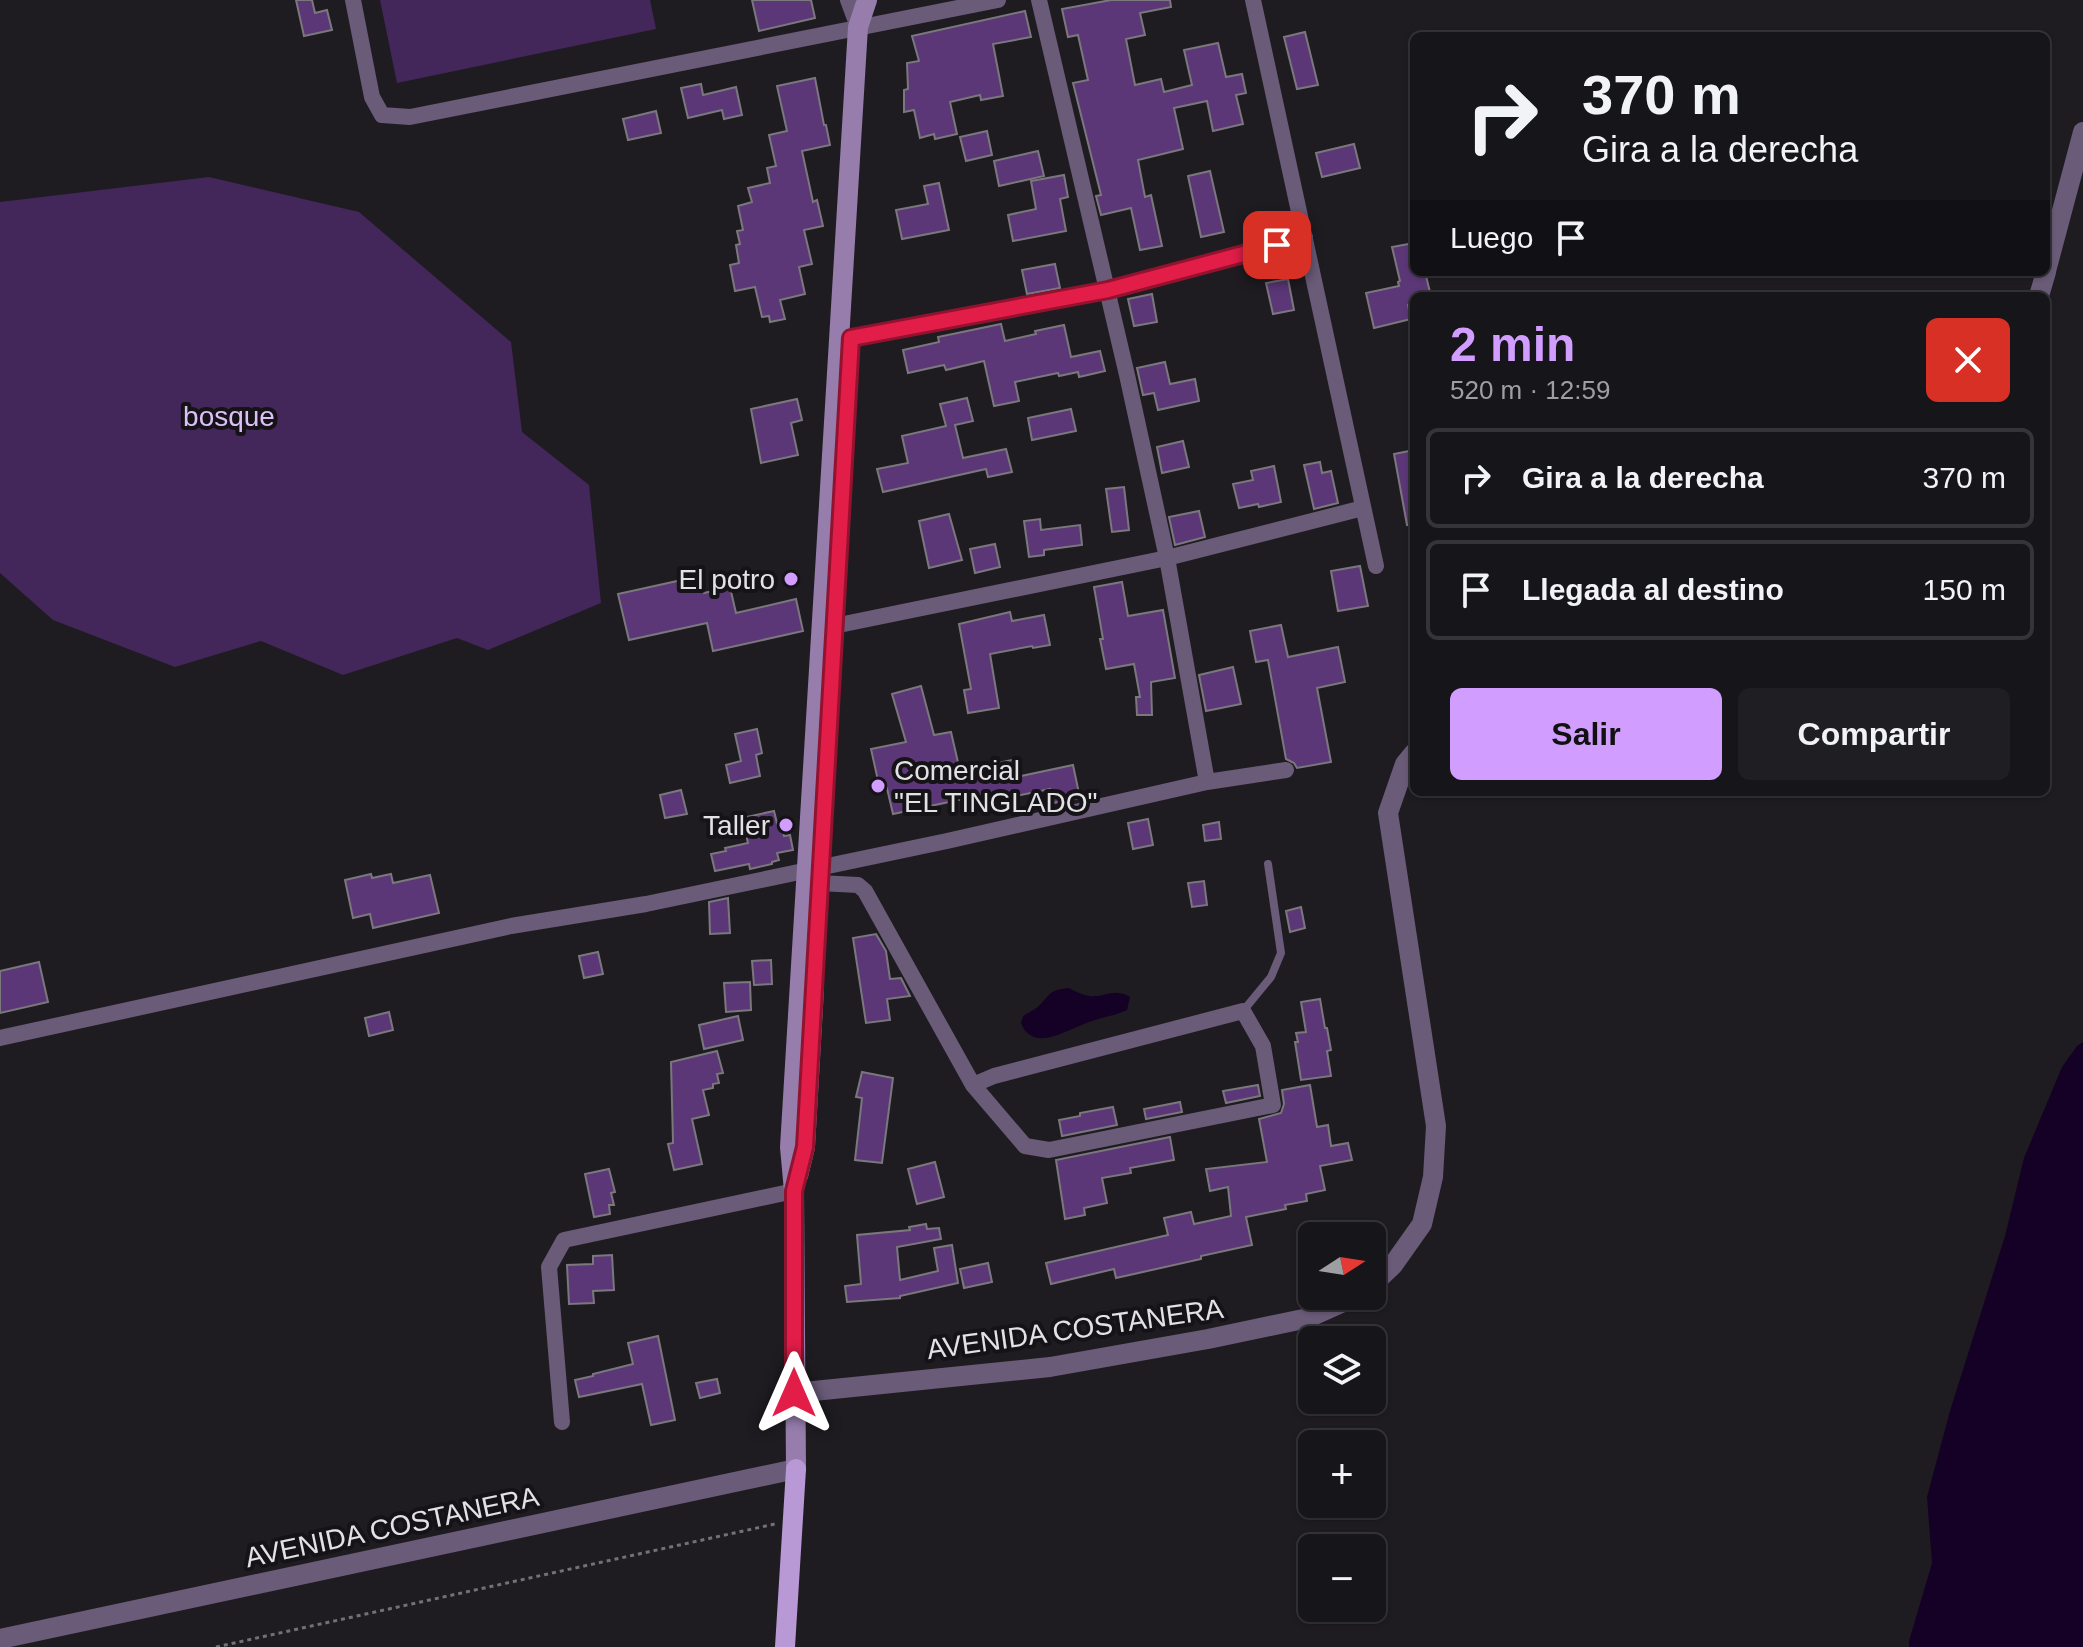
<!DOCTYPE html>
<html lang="es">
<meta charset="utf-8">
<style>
:root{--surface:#161519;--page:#1f1e22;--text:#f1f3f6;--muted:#9e9fa2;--line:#353438;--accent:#d19dfe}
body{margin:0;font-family:Helvetica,sans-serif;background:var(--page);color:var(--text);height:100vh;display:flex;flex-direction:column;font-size:30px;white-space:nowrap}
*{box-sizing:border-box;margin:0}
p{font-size:26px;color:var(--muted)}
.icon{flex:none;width:44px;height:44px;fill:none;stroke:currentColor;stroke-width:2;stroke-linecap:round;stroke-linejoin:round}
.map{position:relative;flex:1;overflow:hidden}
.side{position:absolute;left:1410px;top:292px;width:640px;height:504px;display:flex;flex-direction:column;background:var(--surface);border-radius:12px;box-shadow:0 2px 6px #0004,0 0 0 2px var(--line)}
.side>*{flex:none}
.banner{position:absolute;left:1410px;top:32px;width:640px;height:244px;border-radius:12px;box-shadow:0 2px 6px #0004,0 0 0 2px var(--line);background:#161519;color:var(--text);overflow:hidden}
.needle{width:52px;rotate:78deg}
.buttons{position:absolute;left:1298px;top:1222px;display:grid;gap:16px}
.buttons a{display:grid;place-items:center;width:88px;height:88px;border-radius:12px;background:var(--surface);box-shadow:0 2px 6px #0004,0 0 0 2px var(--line);font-size:40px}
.pin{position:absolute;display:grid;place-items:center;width:68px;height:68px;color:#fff;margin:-34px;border-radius:16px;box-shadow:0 4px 12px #0006}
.me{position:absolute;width:88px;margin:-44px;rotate:0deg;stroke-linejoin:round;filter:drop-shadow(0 0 6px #0008)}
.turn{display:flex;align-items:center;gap:28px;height:168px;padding:0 40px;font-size:36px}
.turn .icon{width:104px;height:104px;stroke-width:2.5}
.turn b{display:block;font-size:56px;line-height:68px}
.then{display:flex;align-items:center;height:76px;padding:0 40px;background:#0003;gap:16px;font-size:30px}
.round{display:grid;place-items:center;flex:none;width:84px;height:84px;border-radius:12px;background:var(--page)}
.summary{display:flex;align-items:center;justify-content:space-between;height:136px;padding:0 40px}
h1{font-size:48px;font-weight:700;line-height:60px;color:var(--accent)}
.primary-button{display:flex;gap:16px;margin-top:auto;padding:16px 40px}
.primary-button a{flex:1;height:92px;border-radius:12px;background:var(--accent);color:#111;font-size:32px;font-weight:700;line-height:92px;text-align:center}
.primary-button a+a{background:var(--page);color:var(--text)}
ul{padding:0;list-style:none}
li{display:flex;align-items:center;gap:24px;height:100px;margin:0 16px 12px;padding:0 24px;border:4px solid var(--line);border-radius:12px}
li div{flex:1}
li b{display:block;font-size:30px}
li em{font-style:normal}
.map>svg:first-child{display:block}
.green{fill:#43265a}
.water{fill:#150026}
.building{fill:#5b3777;stroke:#7a777d;stroke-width:2}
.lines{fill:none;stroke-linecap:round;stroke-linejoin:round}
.path{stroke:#737175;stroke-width:3;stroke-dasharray:4 4;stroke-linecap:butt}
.service{stroke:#6a5b78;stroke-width:8}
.minor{stroke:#6a5b78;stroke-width:16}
.tertiary{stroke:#6a5b78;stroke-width:20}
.secondary{stroke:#967dac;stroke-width:20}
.primary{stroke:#b898d5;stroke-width:20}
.route-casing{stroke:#92132f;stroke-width:20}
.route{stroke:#e11d48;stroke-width:14}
.poi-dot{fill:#d19dfe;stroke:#151317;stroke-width:3}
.labels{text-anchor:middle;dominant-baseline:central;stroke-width:8;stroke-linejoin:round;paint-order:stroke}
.park-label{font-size:28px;fill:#dcbff7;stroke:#151317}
.poi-label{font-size:28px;fill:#e2e1e4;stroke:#151317;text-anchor:end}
.street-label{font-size:28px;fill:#e2e1e4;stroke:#151317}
</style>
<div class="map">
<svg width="2083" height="1647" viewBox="0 0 2083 1647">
<rect width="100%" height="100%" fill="#1e1c21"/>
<path class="green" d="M 380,0 L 650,0 L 656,29 L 397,83 Z
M 209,177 L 359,212 L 511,342 L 522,432 L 589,485 L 601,603 L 488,650 L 457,638 L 343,675 L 261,641 L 175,667 L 53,620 L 0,573 L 0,202 Z"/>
<path class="water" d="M 1069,988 C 1075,991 1082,995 1089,996 C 1104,998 1115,987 1130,997 L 1127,1010 C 1115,1016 1102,1017 1089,1022 C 1068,1029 1033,1054 1021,1023 L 1023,1016 C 1027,1013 1032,1011 1035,1009 C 1050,998 1045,990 1069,988 Z
M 2083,1042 L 2083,1647 L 1909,1647 L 1909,1641 L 1932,1563 L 1927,1497 L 1950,1411 L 2005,1236 L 2024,1158 L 2062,1067 L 2077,1046 Z"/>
<path class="building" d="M 296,0 L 312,0 L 315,13 L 327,10 L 332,30 L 304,36 Z
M 752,0 L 811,0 L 815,18 L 759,31 Z
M 1111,0 L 1170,0 L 1171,7 L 1140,13 L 1145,35 L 1126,39 L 1135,85 L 1161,79 L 1164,92 L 1192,85 L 1184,50 L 1218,43 L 1226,77 L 1242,74 L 1246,93 L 1236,95 L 1243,124 L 1213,131 L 1207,101 L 1174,108 L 1183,149 L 1138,160 L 1145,197 L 1151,195 L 1162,246 L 1140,250 L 1131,208 L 1101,215 L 1096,196 L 1101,195 L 1073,83 L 1088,80 L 1078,35 L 1068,37 L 1062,9 Z
M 1025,11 L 1031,37 L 993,44 L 1003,96 L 981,100 L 980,95 L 950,102 L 957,134 L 935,139 L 934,134 L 920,138 L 914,110 L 904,112 L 904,90 L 908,89 L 907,63 L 919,61 L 912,36 Z
M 1305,32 L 1318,85 L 1297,89 L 1284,37 Z
M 815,78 L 824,125 L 826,125 L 830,145 L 802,151 L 813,202 L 817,200 L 823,226 L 804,230 L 812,264 L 799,267 L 805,294 L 780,300 L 785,319 L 770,322 L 769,316 L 762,317 L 755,287 L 735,291 L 730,265 L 739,263 L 736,245 L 740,244 L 737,231 L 743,230 L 738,206 L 752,202 L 748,188 L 770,183 L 767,168 L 776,166 L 769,135 L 787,131 L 777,86 Z
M 701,84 L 703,95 L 736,87 L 742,115 L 724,119 L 722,110 L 688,118 L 681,88 Z
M 656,111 L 661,133 L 628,140 L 623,119 Z
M 987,131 L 992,155 L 966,161 L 960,137 Z
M 1354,144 L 1360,168 L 1322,177 L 1316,153 Z
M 1038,151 L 1044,176 L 999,186 L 994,161 Z
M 1210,171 L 1224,232 L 1201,237 L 1188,176 Z
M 1064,175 L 1068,197 L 1060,199 L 1066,231 L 1013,241 L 1008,215 L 1036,209 L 1031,181 Z
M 939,183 L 949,230 L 902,239 L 896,210 L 928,204 L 924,186 Z
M 1414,243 L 1414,272 L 1425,272 L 1431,296 L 1414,296 L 1414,304 L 1408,305 L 1411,319 L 1374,328 L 1366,293 L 1399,286 L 1398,282 L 1400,281 L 1392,247 Z
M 1055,264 L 1060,288 L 1027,294 L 1022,270 Z
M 1288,279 L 1294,310 L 1273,314 L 1266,283 Z
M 1152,294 L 1157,322 L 1134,326 L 1128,299 Z
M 1001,324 L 1005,341 L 1036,334 L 1035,331 L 1064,325 L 1071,357 L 1100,351 L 1105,371 L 1079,377 L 1078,372 L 1059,376 L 1058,373 L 1015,382 L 1019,401 L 994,406 L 984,361 L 946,370 L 944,365 L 908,373 L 903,350 L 939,342 L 938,337 Z
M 1165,362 L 1170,384 L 1195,379 L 1199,401 L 1158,410 L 1154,393 L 1143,395 L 1137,368 Z
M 967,398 L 973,421 L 955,425 L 963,458 L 1006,449 L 1012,472 L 988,477 L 986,469 L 883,492 L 877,469 L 908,463 L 902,436 L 946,426 L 940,404 Z
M 797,399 L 802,420 L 791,423 L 798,455 L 761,463 L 751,409 Z
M 1071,409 L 1076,431 L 1032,440 L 1028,418 Z
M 1183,441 L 1189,467 L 1162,473 L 1157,447 Z
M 1414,450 L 1414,524 L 1407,525 L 1394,454 Z
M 1320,462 L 1322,473 L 1331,471 L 1338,503 L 1314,509 L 1304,465 Z
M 1274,466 L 1281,502 L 1259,507 L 1258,504 L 1239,508 L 1233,484 L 1253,480 L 1251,471 Z
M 1124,487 L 1129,530 L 1112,532 L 1106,489 Z
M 1199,511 L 1205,537 L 1175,545 L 1169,517 Z
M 949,514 L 962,560 L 929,568 L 919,521 Z
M 1040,519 L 1041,530 L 1080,525 L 1082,545 L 1044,550 L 1044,555 L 1029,557 L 1024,521 Z
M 995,544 L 1000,567 L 975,573 L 970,549 Z
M 1360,566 L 1368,606 L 1338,611 L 1331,571 Z
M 700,576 L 704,593 L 730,587 L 736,613 L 796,599 L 803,631 L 713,651 L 707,623 L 629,640 L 618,594 Z
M 1122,582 L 1128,616 L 1163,610 L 1175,678 L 1151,682 L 1152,715 L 1137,715 L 1136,697 L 1140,697 L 1134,664 L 1106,669 L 1100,639 L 1103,639 L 1094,587 Z
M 1010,612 L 1012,621 L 1044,615 L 1050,645 L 1033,648 L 1032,646 L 990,654 L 999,708 L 968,713 L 964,690 L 971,689 L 959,624 Z
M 1281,625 L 1288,657 L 1338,647 L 1345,682 L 1317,688 L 1331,762 L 1297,768 L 1294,763 L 1286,759 L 1268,660 L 1256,662 L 1250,631 Z
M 1233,667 L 1241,704 L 1206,711 L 1199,675 Z
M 921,686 L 934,735 L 951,732 L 960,771 L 1017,759 L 1021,776 L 1073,765 L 1080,798 L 1053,803 L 1050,789 L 992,801 L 991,793 L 893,814 L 886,784 L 879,785 L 871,749 L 906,742 L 892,694 Z
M 757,729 L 762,753 L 756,755 L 760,776 L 730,783 L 726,765 L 741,761 L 735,734 Z
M 681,790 L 687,814 L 665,818 L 660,795 Z
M 774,811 L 778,827 L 781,826 L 784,836 L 790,835 L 793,850 L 777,853 L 779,860 L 772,862 L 772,864 L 750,869 L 749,864 L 715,871 L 711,854 L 726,851 L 725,848 L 748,843 L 742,818 Z
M 1148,819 L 1153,845 L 1133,849 L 1128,823 Z
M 1219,822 L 1221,839 L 1205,841 L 1203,825 Z
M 371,874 L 372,878 L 391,874 L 393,883 L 430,875 L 439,913 L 373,928 L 370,914 L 353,918 L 345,880 Z
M 1204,881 L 1207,905 L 1192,907 L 1188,883 Z
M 728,898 L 730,933 L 710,934 L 709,902 Z
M 1301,907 L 1305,928 L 1290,932 L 1286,911 Z
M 876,934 L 886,951 L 890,979 L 901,978 L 910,996 L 887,999 L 890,1020 L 866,1023 L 853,938 Z
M 598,952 L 603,974 L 584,978 L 579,956 Z
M 771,960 L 772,984 L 754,985 L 752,961 Z
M 39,962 L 48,1002 L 0,1013 L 0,971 Z
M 750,982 L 751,1010 L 726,1012 L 724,983 Z
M 1320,999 L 1325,1028 L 1327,1028 L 1331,1050 L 1327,1051 L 1331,1076 L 1301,1080 L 1295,1042 L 1298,1042 L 1296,1033 L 1306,1032 L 1301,1002 Z
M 389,1012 L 393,1030 L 369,1036 L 365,1018 Z
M 738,1016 L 743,1040 L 704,1049 L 699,1025 Z
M 717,1051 L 723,1073 L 717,1074 L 719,1083 L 713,1084 L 713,1088 L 703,1090 L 709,1115 L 692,1119 L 702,1164 L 674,1170 L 668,1144 L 673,1143 L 671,1062 Z
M 862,1072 L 893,1078 L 882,1163 L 855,1160 L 862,1098 L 856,1097 Z
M 1258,1085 L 1260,1096 L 1226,1103 L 1223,1091 Z
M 1310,1085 L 1317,1127 L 1328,1125 L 1331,1146 L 1348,1143 L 1352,1160 L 1320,1166 L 1325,1190 L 1306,1194 L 1307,1201 L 1285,1205 L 1286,1209 L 1246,1217 L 1252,1245 L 1201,1256 L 1201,1259 L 1116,1278 L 1114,1269 L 1051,1284 L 1046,1263 L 1168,1235 L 1164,1218 L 1191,1212 L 1194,1224 L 1231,1216 L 1228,1187 L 1210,1191 L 1206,1169 L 1267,1162 L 1259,1119 L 1281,1113 L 1284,1104 L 1282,1090 Z
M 1180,1102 L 1182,1112 L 1146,1119 L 1144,1109 Z
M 1113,1107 L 1117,1125 L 1062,1136 L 1059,1120 L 1080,1116 L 1080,1113 Z
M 1170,1137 L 1174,1160 L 1130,1168 L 1131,1173 L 1102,1178 L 1107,1203 L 1084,1208 L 1085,1215 L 1065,1219 L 1056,1160 Z
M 935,1162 L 944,1197 L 917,1204 L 908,1169 Z
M 609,1169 L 615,1192 L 611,1193 L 614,1205 L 609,1205 L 610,1214 L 594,1217 L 585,1174 Z
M 926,1224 L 927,1229 L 939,1228 L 941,1239 L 897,1247 L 900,1280 L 938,1271 L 934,1248 L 952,1245 L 958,1283 L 900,1296 L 900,1298 L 847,1302 L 845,1286 L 861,1284 L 857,1235 L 910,1230 L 909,1227 Z
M 612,1255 L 614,1290 L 593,1291 L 594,1303 L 569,1304 L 567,1265 L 593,1264 L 593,1256 Z
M 988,1263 L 992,1282 L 964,1288 L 960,1269 Z
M 658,1336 L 675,1420 L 651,1425 L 642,1384 L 579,1397 L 575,1380 L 593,1376 L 593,1374 L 633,1364 L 628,1343 Z
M 717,1379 L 720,1393 L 700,1398 L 696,1383 Z"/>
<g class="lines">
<path class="path" d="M 216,1647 L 775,1524"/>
<path class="service" d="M 1243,1011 L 1271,977 L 1281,953 L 1268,864"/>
<path class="minor" d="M 353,0 L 372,97 L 382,115 L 410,117 L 998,0
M 848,0 L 858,27
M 1039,0 L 1127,375 L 1167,558 L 1207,782
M 1253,0 L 1376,566
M 851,338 L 1108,290 L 1305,237
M 834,626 L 1167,558 L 1363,508
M 819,883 L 858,885 L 865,891 L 973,1085 L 1025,1146 L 1049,1150 L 1273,1105 L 1263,1046 L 1243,1011 L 994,1076 L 973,1085
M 0,1038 L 511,926 L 646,904 L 947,841 L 1207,782 L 1286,770
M 562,1422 L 549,1267 L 564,1240 L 794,1191"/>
<path class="tertiary" d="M 2046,271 L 2083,132
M 2039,296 L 2046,272
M 1372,1285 L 1393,1265 L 1422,1224 L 1433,1177 L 1436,1126 L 1388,813 L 1405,764 L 1414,753
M 794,1393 L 1050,1367 L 1208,1339 L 1308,1318 L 1357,1296
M 0,1639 L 796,1469"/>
<path class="secondary" d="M 798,1176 L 805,1147 L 814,989
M 796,1469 L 794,1191 L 790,1147 L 858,27 L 867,0"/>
<path class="primary" d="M 785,1647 L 796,1469"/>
</g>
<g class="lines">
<g class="route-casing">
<path id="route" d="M 794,1393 L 794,1191 L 805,1147 L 851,338 L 1108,290 L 1277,245"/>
</g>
<use href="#route" class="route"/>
</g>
<g class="poi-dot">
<circle cx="791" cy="579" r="8"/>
<circle cx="878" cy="786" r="8"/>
<circle cx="786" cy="825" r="8"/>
</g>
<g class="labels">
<g class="park-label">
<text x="229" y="416">bosque</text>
</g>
<g class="poi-label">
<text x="775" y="579">El potro</text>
<text x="894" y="770" text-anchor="start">Comercial<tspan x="894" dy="32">"EL TINGLADO"</tspan></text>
<text x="770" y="825">Taller</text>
</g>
<g class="street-label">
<text transform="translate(1075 1329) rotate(-8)">AVENIDA COSTANERA</text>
<text transform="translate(392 1527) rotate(-12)">AVENIDA COSTANERA</text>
</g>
</g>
</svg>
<div class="buttons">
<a><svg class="needle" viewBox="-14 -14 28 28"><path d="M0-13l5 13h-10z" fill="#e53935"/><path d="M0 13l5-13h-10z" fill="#9e9fa2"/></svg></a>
<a><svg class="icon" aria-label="layers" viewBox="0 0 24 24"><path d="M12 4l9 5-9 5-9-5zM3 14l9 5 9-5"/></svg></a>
<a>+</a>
<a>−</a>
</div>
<div class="pin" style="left:1277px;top:245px;background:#d93025"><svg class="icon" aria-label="arrive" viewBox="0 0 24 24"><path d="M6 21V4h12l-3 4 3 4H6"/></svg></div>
<svg class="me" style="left:794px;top:1393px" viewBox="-20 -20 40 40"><path d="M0-17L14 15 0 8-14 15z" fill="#e11d48" stroke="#fff" stroke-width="4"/></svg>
<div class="banner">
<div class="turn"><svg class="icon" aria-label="right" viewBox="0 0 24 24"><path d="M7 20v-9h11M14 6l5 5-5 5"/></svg><div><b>370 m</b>Gira a la derecha</div></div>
<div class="then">Luego<svg class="icon" aria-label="arrive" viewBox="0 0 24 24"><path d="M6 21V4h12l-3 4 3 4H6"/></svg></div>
</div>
<section class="side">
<div class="summary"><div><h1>2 min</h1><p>520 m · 12:59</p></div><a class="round" style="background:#d93025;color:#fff"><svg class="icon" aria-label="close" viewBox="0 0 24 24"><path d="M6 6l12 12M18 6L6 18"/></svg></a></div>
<ul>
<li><svg class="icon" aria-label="right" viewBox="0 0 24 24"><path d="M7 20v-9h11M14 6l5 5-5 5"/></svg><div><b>Gira a la derecha</b></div><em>370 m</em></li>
<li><svg class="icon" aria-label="arrive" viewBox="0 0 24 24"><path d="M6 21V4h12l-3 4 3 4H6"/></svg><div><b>Llegada al destino</b></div><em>150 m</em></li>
</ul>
<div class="primary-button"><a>Salir</a><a>Compartir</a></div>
</section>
</div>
